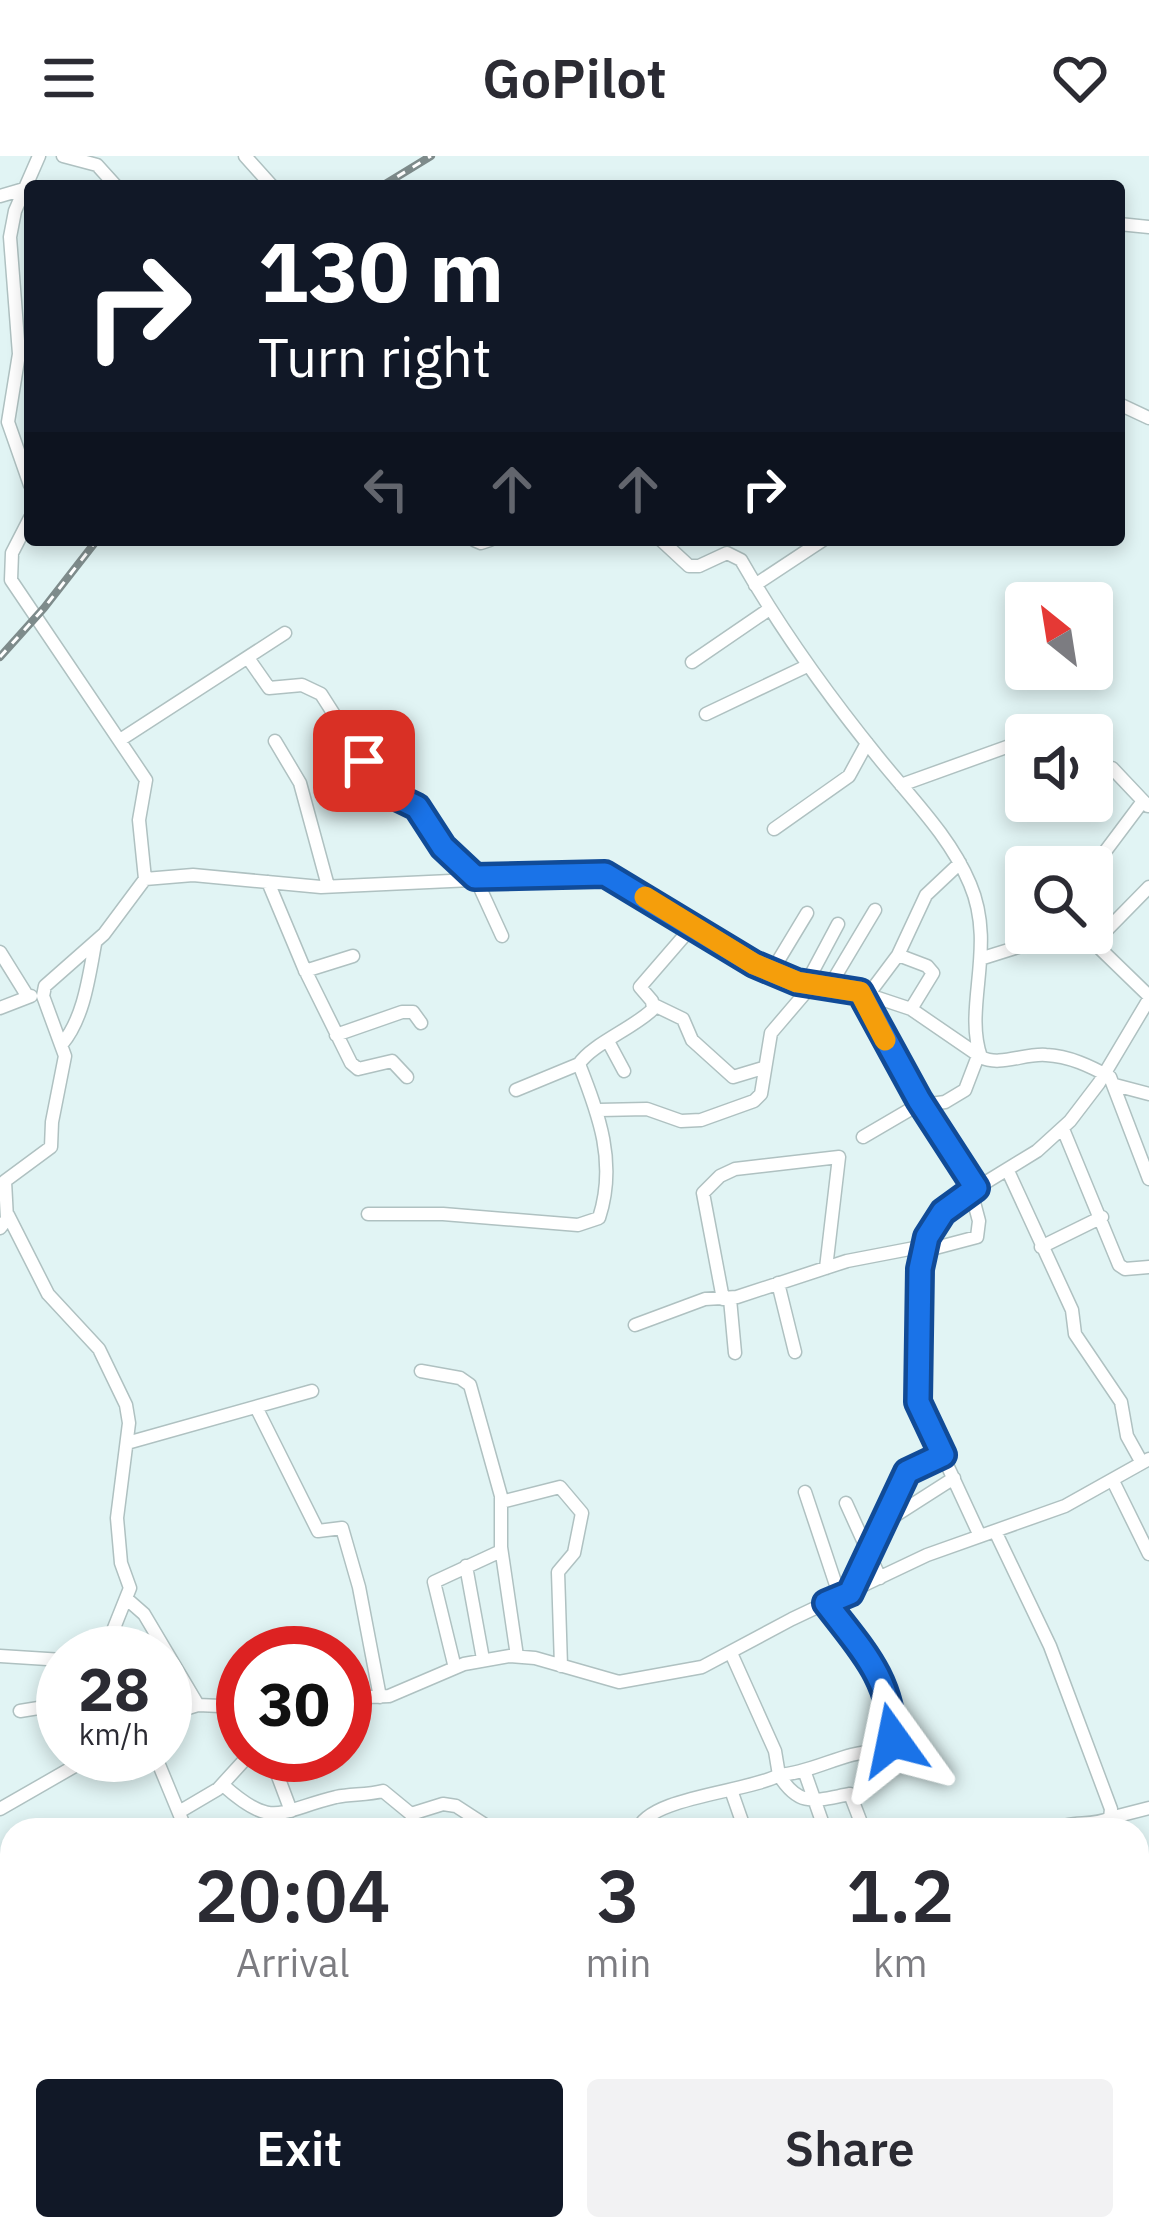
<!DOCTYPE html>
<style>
:root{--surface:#fff;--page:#f2f2f3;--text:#2b2b33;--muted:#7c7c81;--accent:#111827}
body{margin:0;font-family:"IBM Plex Sans",sans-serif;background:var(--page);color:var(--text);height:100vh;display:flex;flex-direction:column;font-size:45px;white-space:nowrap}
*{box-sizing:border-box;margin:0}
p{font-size:39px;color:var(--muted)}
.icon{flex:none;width:66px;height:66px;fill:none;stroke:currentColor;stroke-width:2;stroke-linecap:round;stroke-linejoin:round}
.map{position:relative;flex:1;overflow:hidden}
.sheet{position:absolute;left:0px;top:1662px;width:1149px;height:423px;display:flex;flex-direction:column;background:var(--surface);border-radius:36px 36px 0 0;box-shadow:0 6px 18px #0003}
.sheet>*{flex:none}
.hud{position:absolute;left:24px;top:24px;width:1101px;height:366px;border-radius:12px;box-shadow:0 6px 18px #0003;background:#111827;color:#fff;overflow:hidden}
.needle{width:78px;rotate:330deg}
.controls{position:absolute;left:1005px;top:426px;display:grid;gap:24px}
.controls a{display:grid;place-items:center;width:108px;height:108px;border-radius:12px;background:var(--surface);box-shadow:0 6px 18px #0003;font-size:60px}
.speed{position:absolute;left:36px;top:1470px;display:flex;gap:24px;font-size:60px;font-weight:700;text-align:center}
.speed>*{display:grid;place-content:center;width:156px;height:156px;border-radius:50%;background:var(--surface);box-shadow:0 6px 18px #0003;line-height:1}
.speed small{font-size:30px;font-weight:400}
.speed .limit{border:18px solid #d22;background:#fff;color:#111}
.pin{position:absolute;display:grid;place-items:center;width:102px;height:102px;color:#fff;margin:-51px;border-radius:24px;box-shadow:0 6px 18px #0006}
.me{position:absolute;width:132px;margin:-66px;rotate:348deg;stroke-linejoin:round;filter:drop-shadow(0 0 9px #0008)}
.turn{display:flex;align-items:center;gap:42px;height:252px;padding:0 36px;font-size:54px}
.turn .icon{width:156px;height:156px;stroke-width:2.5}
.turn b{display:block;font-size:84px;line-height:102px}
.lanes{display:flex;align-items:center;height:114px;padding:0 36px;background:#0003;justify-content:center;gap:60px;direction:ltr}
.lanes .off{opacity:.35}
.eta{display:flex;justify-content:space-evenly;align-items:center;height:204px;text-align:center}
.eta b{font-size:72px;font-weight:600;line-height:84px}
.primary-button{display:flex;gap:24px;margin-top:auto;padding:24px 36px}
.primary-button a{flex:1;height:138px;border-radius:12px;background:var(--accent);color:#fff;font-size:48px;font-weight:600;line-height:138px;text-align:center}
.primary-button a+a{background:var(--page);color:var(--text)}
header{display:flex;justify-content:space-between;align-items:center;height:156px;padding:0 36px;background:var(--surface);font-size:54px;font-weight:600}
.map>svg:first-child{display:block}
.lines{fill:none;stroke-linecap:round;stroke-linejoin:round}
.minor-casing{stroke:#afc1c1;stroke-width:15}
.minor{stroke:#fff;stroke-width:12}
.rail-casing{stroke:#7e8b8b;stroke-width:8}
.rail{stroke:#fff;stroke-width:3;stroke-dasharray:9;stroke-linecap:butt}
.route-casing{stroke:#114b97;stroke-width:30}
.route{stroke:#1a73e8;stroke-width:21}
.slow{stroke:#f59e0b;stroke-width:21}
</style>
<header><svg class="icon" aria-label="menu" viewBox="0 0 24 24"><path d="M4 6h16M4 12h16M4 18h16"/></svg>GoPilot<svg class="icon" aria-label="heart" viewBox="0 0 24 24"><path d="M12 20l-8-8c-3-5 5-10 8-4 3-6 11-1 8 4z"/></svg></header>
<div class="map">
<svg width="1149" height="2084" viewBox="0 0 1149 2084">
<rect width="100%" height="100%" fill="#e1f4f4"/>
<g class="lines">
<g class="minor-casing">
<path id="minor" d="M 63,0 L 97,9 L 116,30
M 245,0 L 272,30
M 0,40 L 24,33
M 1119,68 L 1149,71
M 1119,248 L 1149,262
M 30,329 L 8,266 L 19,198 L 10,81 L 15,55 L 39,0
M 474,384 L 481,387 L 490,384
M 661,384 L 689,410 L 699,410 L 727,397 L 741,404 C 781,474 827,538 878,601 C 910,641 950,680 970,728 C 997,791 963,851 981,901 C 999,911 1025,897 1046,899 C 1069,900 1090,910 1110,921 L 1149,1023
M 755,429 L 823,384
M 248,502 L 269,532 L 302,529 L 321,538 L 381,632 L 417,651 L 444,691 L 475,721 L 502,780
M 692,506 L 768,454
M 706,558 L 807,510
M 1037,579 L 1046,572
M 120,584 L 285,477
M 275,585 L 300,627 L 328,730
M 1112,612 L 1148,650
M 901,629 L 1026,584
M 774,673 L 849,620 L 867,587
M 1092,713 L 1143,645
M 145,723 L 193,719 L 321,731 L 605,718 L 755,808 L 797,826 L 860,836 L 911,853 L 981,901
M 268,726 L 304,812 L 351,907 L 358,913 L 392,905 L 407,921
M 1092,737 L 1092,746
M 1084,777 L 1149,840
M 1094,787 L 1149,731
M 0,796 L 28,841
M 898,799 L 927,810 L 933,817 L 911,853
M 983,802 L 1063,777
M 305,815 L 353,800
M 772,815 L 807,757
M 806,828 L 838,768
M 829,831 L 875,754
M 860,836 L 919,943 L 977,1032
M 868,839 L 898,799 L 926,739 L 960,707
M 654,849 L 683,863 L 692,884 L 733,921 L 763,912
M 0,852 L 31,840
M 336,879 L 402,856 L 413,856 L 421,867
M 609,887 L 624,915
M 62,888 C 84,862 89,820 95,788
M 1115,929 L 1149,938
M 516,934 L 579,908
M 599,954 L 647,953 L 681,965 L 701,964 L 754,945 L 761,938 L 771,877 L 812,829
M 1063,973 L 1119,1109 L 1125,1113 L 1149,1111
M 863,981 L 916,950 L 945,946 L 965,934 L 978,900
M 1008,1015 L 1072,1154 L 1075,1178 L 1121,1246 L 1127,1280 L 1142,1307
M 368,1058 L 443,1058 L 578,1069 L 599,1062 C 617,1007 599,959 579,908 C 592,888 634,872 653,853 L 652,845 L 640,831 L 691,772
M 8,1059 L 48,1138 L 99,1193 L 126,1249 L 129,1267 L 117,1362 L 121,1407 L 130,1432 L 104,1497
M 0,1072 L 7,1063 L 5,1025 L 51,991 L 52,966 L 65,900 L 43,840 L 45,830 L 104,778 L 145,723 L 139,664 L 146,624 L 11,424 L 12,397 L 30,362
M 1041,1091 L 1102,1061
M 924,1095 L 977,1081 L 979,1065 L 971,1035
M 778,1127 L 795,1196
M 723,1143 L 703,1037 L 720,1020 L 735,1013 L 839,1001 L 826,1112
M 730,1143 L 735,1197
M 635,1169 L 705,1143 L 737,1141 L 847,1105 L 925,1090
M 421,1215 L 460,1222 L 470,1229 L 501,1340 L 501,1391 L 517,1500
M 256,1251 L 318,1375 L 342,1372 L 359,1431 L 380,1541
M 127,1287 L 312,1235
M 1113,1325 L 1149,1398
M 805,1336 L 840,1441
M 501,1346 L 560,1331 L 582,1357 L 574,1397 L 558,1416 L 561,1510
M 846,1347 L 880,1422
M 882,1368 L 954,1322
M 995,1375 L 1050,1490 L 1111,1653 L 1110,1662 C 1092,1671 1071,1664 1053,1674
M 980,1380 L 918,1246 L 921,1194 L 917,1150 L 919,1113 L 927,1081 L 952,1047 L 1037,995 L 1070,965 L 1099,927 L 1149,843
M 466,1410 L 483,1503
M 850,1436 L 907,1316 L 942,1299
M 128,1444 L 144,1458 L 198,1549
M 826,1447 C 867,1501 896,1525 893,1600
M 0,1500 L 63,1504
M 455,1512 L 434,1426 L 501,1395
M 345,1542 L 389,1540 L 464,1508 L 510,1500 L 535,1502 L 619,1526 L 702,1511 L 792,1463 L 927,1399 L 1065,1350 L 1149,1303
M 20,1555 L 63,1548
M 165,1559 L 198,1549 L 243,1551
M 155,1599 L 186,1674
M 270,1599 L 291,1655
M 805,1617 L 825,1674
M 223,1629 C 273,1674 278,1655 336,1641 C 352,1638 367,1639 383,1635 L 411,1658 L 443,1648 L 456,1650 L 493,1674
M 731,1634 L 745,1674
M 0,1653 L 94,1599
M 179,1656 L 218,1633 L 249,1599
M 1110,1662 L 1149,1652
M 860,1664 L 850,1638 C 817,1644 800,1653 779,1619 C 812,1617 848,1594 875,1596 C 891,1597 907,1604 923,1608
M 638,1674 C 647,1641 749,1636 779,1619 L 775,1595 L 731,1497
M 1137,1762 L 1149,1762
M 1137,1815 L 1149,1812
M 1137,2038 L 1149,2059
M 303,2073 L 314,2084
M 667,2080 L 689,2073
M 964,2084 L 1026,2073"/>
</g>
<use href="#minor" class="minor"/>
<g class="rail-casing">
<path id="rail" d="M 382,30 L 431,0
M 0,501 L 44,452 L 97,384"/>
</g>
<use href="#rail" class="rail"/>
</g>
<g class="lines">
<g class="route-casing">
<path id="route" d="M 364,605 L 384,635 L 417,651 L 443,691 L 475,721 L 605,718 L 754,808 L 797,826 L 860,836 L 919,944 L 976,1032 L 943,1056 L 927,1081 L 920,1113 L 918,1246 L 943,1299 L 907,1316 L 850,1437 L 826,1447 C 860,1492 892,1522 893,1584"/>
</g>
<use href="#route" class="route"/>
<path class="slow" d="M 645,741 L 754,808 L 797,826 L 860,836 L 885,884"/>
</g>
</svg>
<div class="controls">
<a><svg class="needle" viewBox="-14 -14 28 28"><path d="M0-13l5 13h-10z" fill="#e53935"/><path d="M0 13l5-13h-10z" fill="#7c7c81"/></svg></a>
<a><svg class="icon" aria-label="sound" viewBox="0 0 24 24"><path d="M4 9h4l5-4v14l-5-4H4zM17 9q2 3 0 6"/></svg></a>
<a><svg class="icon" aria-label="search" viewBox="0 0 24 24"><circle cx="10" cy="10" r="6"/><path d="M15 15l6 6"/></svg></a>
</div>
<div class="speed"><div>28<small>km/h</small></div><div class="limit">30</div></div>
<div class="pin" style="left:364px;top:605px;background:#d93025"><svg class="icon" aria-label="arrive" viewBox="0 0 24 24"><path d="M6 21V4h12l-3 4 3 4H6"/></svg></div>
<svg class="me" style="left:893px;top:1584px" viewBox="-20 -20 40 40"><path d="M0-17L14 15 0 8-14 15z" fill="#1a73e8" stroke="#fff" stroke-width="4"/></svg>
<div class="hud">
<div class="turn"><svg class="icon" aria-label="right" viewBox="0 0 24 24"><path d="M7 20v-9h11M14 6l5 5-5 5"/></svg><div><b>130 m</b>Turn right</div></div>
<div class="lanes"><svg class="icon off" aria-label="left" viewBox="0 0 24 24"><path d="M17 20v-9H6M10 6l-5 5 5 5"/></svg><svg class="icon off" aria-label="ahead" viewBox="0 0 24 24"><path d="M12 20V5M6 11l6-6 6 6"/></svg><svg class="icon off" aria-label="ahead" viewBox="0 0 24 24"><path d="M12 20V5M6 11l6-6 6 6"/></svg><svg class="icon" aria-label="right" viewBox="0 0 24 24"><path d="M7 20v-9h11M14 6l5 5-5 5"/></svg></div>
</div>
<section class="sheet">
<div class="eta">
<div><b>20:04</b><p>Arrival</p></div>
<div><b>3</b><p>min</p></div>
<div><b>1.2</b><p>km</p></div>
</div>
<div class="primary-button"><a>Exit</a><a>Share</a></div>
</section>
</div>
